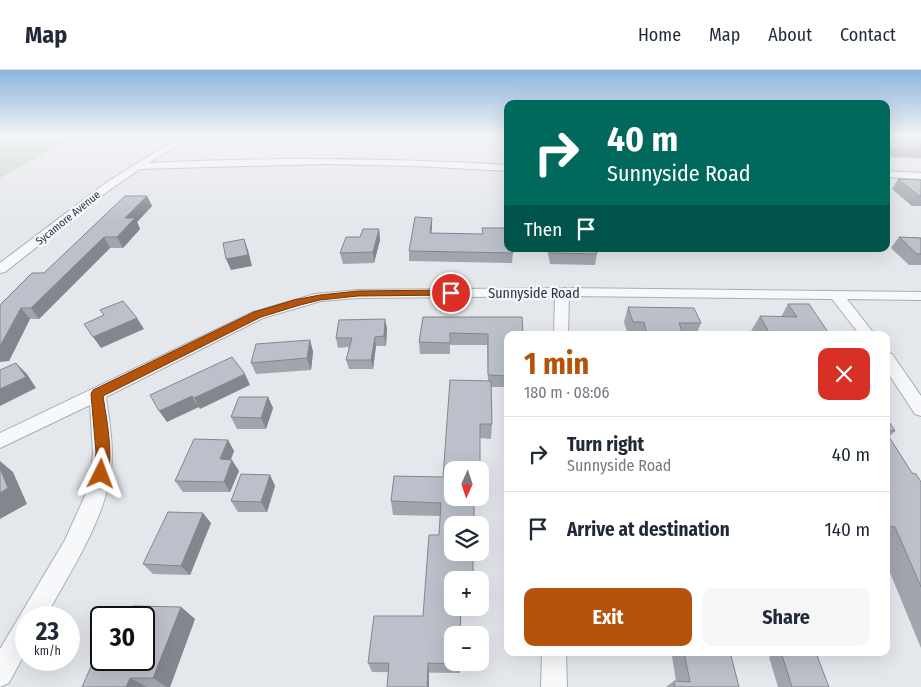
<!DOCTYPE html>
<meta charset="utf-8">
<style>
:root{--surface:#fff;--page:#f6f6f7;--text:#1f2937;--muted:#747a83;--line:#e0e1e3;--accent:#b45309}
body{margin:0;font-family:"Fira Sans Condensed",sans-serif;background:var(--page);color:var(--text);height:100vh;display:flex;flex-direction:column;font-size:19px;white-space:nowrap}
*{box-sizing:border-box;margin:0}
p{font-size:16px;color:var(--muted)}
.icon{flex:none;width:28px;height:28px;fill:none;stroke:currentColor;stroke-width:2;stroke-linecap:round;stroke-linejoin:round}
.map{position:relative;flex:1;overflow:hidden}
.sheet{position:absolute;left:504px;top:261px;width:386px;height:325px;display:flex;flex-direction:column;background:var(--surface);border-radius:10px;box-shadow:0 5px 20px #0002}
.sheet>*{flex:none}
.top-card{position:absolute;left:504px;top:30px;width:386px;height:152px;border-radius:10px;box-shadow:0 5px 20px #0002;background:#00695c;color:#fff;overflow:hidden}
.needle{width:32px;rotate:183deg}
.controls{position:absolute;left:444px;top:391px;display:grid;gap:10px}
.controls a{display:grid;place-items:center;width:45px;height:45px;border-radius:10px;background:var(--surface);box-shadow:0 5px 20px #0002;font-size:25px}
.speed{position:absolute;left:15px;top:536px;display:flex;gap:10px;font-size:25px;font-weight:700;text-align:center}
.speed>*{display:grid;place-content:center;width:65px;height:65px;border-radius:50%;background:var(--surface);box-shadow:0 5px 20px #0002;line-height:1}
.speed small{font-size:12px;font-weight:400}
.speed .limit{border:2px solid #111;border-radius:8px;background:#fff;color:#111}
.pin{position:absolute;display:grid;place-items:center;width:42px;height:42px;color:#fff;margin:-21px;border:2px solid #fff;border-radius:50%;box-shadow:0 1px 5px #0007}
.me{position:absolute;width:55px;margin:-28px;rotate:3deg;stroke-linejoin:round;filter:drop-shadow(0 0 4px #0008)}
.turn{display:flex;align-items:center;gap:18px;height:105px;padding:0 20px;font-size:22px}
.turn .icon{width:65px;height:65px;stroke-width:2.5}
.turn b{display:block;font-size:35px;line-height:42px}
.then{display:flex;align-items:center;height:48px;padding:0 20px;background:#0003;gap:10px;font-size:19px}
.round{display:grid;place-items:center;flex:none;width:52px;height:52px;border-radius:10px;background:var(--page)}
.headline{display:flex;align-items:center;justify-content:space-between;height:85px;padding:0 20px}
h1{font-size:30px;font-weight:700;line-height:38px;color:var(--accent)}
.action{display:flex;gap:10px;margin-top:auto;padding:10px 20px}
.action a{flex:1;height:58px;border-radius:10px;background:var(--accent);color:#fff;font-size:20px;font-weight:700;line-height:58px;text-align:center}
.action a+a{background:var(--page);color:var(--text)}
ul{padding:0;list-style:none}
li{display:flex;align-items:center;gap:15px;height:75px;padding:0 20px;border-top:1px solid var(--line)}
li div{flex:1}
li b{display:block;font-size:19px}
li em{font-style:normal}
header{display:flex;align-items:center;gap:30px;box-sizing:border-box;height:70px;padding:0 25px;background:var(--surface);border-bottom:1px solid var(--line)}
header strong{font-size:24px}
nav{display:flex;gap:28px;margin-inline-start:auto;font-size:18px}
.map>svg:first-child{display:block}
.green{fill:#c9d6c5}
.lines{fill:none;stroke-linecap:round;stroke-linejoin:round}
.street-casing{stroke:#a9aeb7;stroke-width:2}
.street{fill:#f7f8fa;fill-rule:evenodd}
.wall{fill:#a1a5ae}
.shaded-wall{fill:#83868d}
.building{fill:#bbc0ca;stroke:#83868d}
.route{fill:#b45309;stroke:#753606}
.labels{text-anchor:middle;dominant-baseline:central;stroke-width:5;stroke-linejoin:round;paint-order:stroke}
.far-street-label{font-size:11px;fill:#2b3445;stroke:#f4f6f9}
.street-label{font-size:14px;fill:#2b3445;stroke:#f4f6f9}
</style>
<header>
<strong>Map</strong>
<nav><a>Home</a><a>Map</a><a>About</a><a>Contact</a></nav>
</header>
<div class="map">
<svg width="921" height="617" viewBox="0 0 921 617">
<rect width="100%" height="100%" fill="#e4e7ec"/>
<path class="green" d="M 0,66 L 76,66 L 0,108 Z"/>
<g class="lines">
<g class="street-casing">
<path id="street" d="M 181,66 L 191,66 L 149,93 C 269,87 388,88 508,95 L 508,101 L 415,96 L 323,94 L 140,99 L 104,124 L 5,202 L 0,203 L 0,193 L 107,112 Z
M 886,101 L 921,103 L 921,109 L 886,107 Z
M 562,218 L 921,222 L 921,230 L 847,229 L 875,265 L 860,265 L 832,229 L 569,226 L 568,265 L 554,265 L 555,226 L 358,228 L 321,231 L 263,248 L 106,327 C 109,351 114,375 111,400 C 105,451 69,503 45,548 L 26,548 L 26,581 L 9,613 L 0,617 L 0,579 L 65,470 L 87,421 L 91,403 L 93,383 L 90,335 L 0,378 L 0,363 L 253,242 L 315,224 L 358,220 Z
M 886,283 L 892,284 L 921,326 L 921,346 L 915,344 L 886,300 Z
M 542,582 L 566,582 L 567,617 L 541,617 Z"/>
</g>
<use href="#street" class="street"/>
</g>
<path class="wall" d="M 886,66 L 921,66 L 921,88 L 886,87 Z
M 898,109 L 921,110 L 921,136 L 912,136 L 892,119 Z
M 147,126 L 152,136 L 137,152 L 140,159 L 123,178 L 110,178 L 39,249 L 30,249 L 9,291 L 0,235 L 44,203 Z
M 432,157 L 431,163 L 513,183 L 512,193 L 409,191 L 409,181 Z
M 379,159 L 380,170 L 374,193 L 343,194 L 340,183 L 360,167 Z
M 899,167 L 921,168 L 921,195 L 909,195 L 891,178 Z
M 547,179 L 595,179 L 597,184 L 595,195 L 550,194 Z
M 788,234 L 830,265 L 753,265 L 751,261 L 760,246 L 781,247 Z
M 628,237 L 701,253 L 696,265 L 628,265 L 624,252 Z
M 423,247 L 522,247 L 523,265 L 508,265 L 508,317 L 491,317 L 492,354 L 491,369 L 480,368 L 480,425 L 480,400 L 452,428 L 480,428 L 480,433 L 474,433 L 452,510 L 460,592 L 460,603 L 372,602 L 368,593 L 423,546 L 439,465 L 440,446 L 393,445 L 391,431 L 443,407 L 488,311 L 487,275 L 450,275 L 450,284 L 420,284 L 419,272 Z
M 387,258 L 386,276 L 376,276 L 373,299 L 349,299 L 346,290 L 349,277 L 338,278 L 336,268 Z
M 310,270 L 313,282 L 311,300 L 256,304 L 251,293 Z
M 268,327 L 273,338 L 266,359 L 237,359 L 231,347 Z
M 886,347 L 895,361 L 889,367 L 912,403 L 921,412 L 921,578 L 886,493 Z
M 228,370 L 234,381 L 231,390 L 239,401 L 230,422 L 183,422 L 175,411 Z
M 270,405 L 275,416 L 267,442 L 238,442 L 231,431 Z
M 211,453 L 190,505 L 153,504 L 143,494 Z
M 181,537 L 195,549 L 170,617 L 82,617 L 101,590 Z
M 676,582 L 730,582 L 739,617 L 666,617 L 674,611 L 676,611 L 672,586 Z
M 776,582 L 781,582 L 829,617 L 778,617 L 769,587 Z"/>
<path class="shaded-wall" d="M 147,126 L 152,136 L 137,152 L 140,159 L 123,178 L 117,167 L 125,148 Z
M 432,148 L 432,157 L 430,173 L 430,163 Z
M 379,159 L 380,170 L 374,193 L 373,182 Z
M 104,167 L 110,178 L 39,249 L 31,238 Z
M 244,169 L 248,180 L 252,196 L 231,200 L 226,189 Z
M 21,238 L 30,249 L 9,291 L 0,292 L 0,276 Z
M 137,248 L 144,259 L 101,278 L 93,267 Z
M 385,249 L 387,258 L 386,276 L 384,266 Z
M 375,267 L 376,276 L 373,299 L 371,290 Z
M 310,270 L 313,282 L 311,300 L 307,288 Z
M 16,293 L 27,304 L 36,318 L 0,336 L 0,319 Z
M 245,304 L 250,315 L 200,339 L 194,328 Z
M 192,326 L 199,337 L 167,352 L 159,341 Z
M 268,327 L 273,338 L 266,359 L 261,348 Z
M 228,370 L 234,381 L 226,400 L 220,389 Z
M 232,390 L 239,401 L 230,422 L 224,412 Z
M 0,391 L 13,402 L 27,434 L 0,449 Z
M 270,405 L 275,416 L 267,442 L 261,432 Z
M 203,443 L 211,453 L 190,505 L 181,496 Z
M 181,537 L 195,549 L 170,617 L 167,617 L 153,608 Z
M 428,593 L 429,603 L 429,617 L 427,617 Z
M 130,608 L 147,617 L 126,617 Z"/>
<path class="building" d="M 886,66 L 921,66 L 921,78 L 886,78 Z
M 898,109 L 921,110 L 921,126 L 919,126 Z
M 125,126 L 147,126 L 125,148 L 135,148 L 117,167 L 104,167 L 31,238 L 21,238 L 0,276 L 0,235 L 32,203 L 44,203 Z
M 415,147 L 432,148 L 430,163 L 483,164 L 482,158 L 508,158 L 508,179 L 512,179 L 513,183 L 409,181 Z
M 363,159 L 379,159 L 373,182 L 340,183 L 346,167 L 360,167 Z
M 899,167 L 921,168 L 921,184 L 917,184 Z
M 244,169 L 248,185 L 226,189 L 223,173 Z
M 551,179 L 595,179 L 597,184 L 552,183 Z
M 123,231 L 137,248 L 93,267 L 84,254 L 104,245 L 100,240 Z
M 788,234 L 809,234 L 830,265 L 770,264 L 760,246 L 797,247 Z
M 628,237 L 694,238 L 701,253 L 679,253 L 683,265 L 647,265 L 644,252 L 633,252 Z
M 423,247 L 522,247 L 523,264 L 511,264 L 511,265 L 508,265 L 508,306 L 488,305 L 488,264 L 450,263 L 450,273 L 419,272 Z
M 385,249 L 384,266 L 375,267 L 371,290 L 346,290 L 352,268 L 336,268 L 339,250 Z
M 310,270 L 307,288 L 251,293 L 256,274 Z
M 232,287 L 245,304 L 194,328 L 192,326 L 159,341 L 150,325 Z
M 16,293 L 26,307 L 0,319 L 0,300 Z
M 450,310 L 491,311 L 492,354 L 480,354 L 480,419 L 480,400 L 452,400 L 452,428 L 474,428 L 474,455 L 452,455 L 452,482 L 473,482 L 473,510 L 452,510 L 452,538 L 461,538 L 460,565 L 452,565 L 452,592 L 460,592 L 460,594 L 428,593 L 427,617 L 387,617 L 389,593 L 368,593 L 374,546 L 423,546 L 429,465 L 439,465 L 441,433 L 391,431 L 394,406 L 443,407 Z
M 239,327 L 268,327 L 261,348 L 231,347 Z
M 886,347 L 895,361 L 886,360 Z
M 886,362 L 912,403 L 916,404 L 921,412 L 921,517 L 895,457 L 888,456 L 886,453 Z
M 194,369 L 228,370 L 220,389 L 232,390 L 224,412 L 175,411 Z
M 0,398 L 8,418 L 0,423 Z
M 241,404 L 270,405 L 261,432 L 231,431 Z
M 168,442 L 203,443 L 181,496 L 143,494 Z
M 133,536 L 181,537 L 153,608 L 130,608 L 126,617 L 82,617 L 101,574 L 101,590 L 144,590 L 144,548 L 127,548 Z
M 684,582 L 730,582 L 739,617 L 675,617 L 674,611 L 690,612 Z
M 781,582 L 816,583 L 829,617 L 792,617 Z"/>
<linearGradient id="sky" x2="0" y2="1"><stop stop-color="#8bb4dd"/><stop offset="0.43" stop-color="#f3f4f6"/><stop offset="1" stop-color="#f3f4f6" stop-opacity="0"/></linearGradient>
<rect width="921" height="152" fill="url(#sky)"/>
<path class="route" d="M 451,220 L 454,221 L 454,225 L 358,226 L 320,230 L 300,235 L 261,247 L 103,326 C 106,347 115,389 106,408 L 101,410 L 96,408 L 94,404 L 96,382 L 91,324 L 93,320 L 254,242 L 294,230 L 320,225 L 358,221 Z"/>
<g class="labels">
<g class="far-street-label">
<text transform="translate(68 148) rotate(-39)">Sycamore Avenue</text>
</g>
<g class="street-label">
<text x="534" y="223">Sunnyside Road</text>
</g>
</g>
</svg>
<div class="controls">
<a><svg class="needle" viewBox="-14 -14 28 28"><path d="M0-13l5 13h-10z" fill="#e53935"/><path d="M0 13l5-13h-10z" fill="#747a83"/></svg></a>
<a><svg class="icon" aria-label="layers" viewBox="0 0 24 24"><path d="M12 4l9 5-9 5-9-5zM3 14l9 5 9-5"/></svg></a>
<a>+</a>
<a>−</a>
</div>
<div class="speed"><div>23<small>km/h</small></div><div class="limit">30</div></div>
<div class="pin" style="left:451px;top:223px;background:#d93025"><svg class="icon" aria-label="arrive" viewBox="0 0 24 24"><path d="M6 21V4h12l-3 4 3 4H6"/></svg></div>
<svg class="me" style="left:101px;top:404px" viewBox="-20 -20 40 40"><path d="M0-17L14 15 0 8-14 15z" fill="#b45309" stroke="#fff" stroke-width="4"/></svg>
<div class="top-card">
<div class="turn"><svg class="icon" aria-label="right" viewBox="0 0 24 24"><path d="M7 20v-9h11M14 6l5 5-5 5"/></svg><div><b>40 m</b>Sunnyside Road</div></div>
<div class="then">Then<svg class="icon" aria-label="arrive" viewBox="0 0 24 24"><path d="M6 21V4h12l-3 4 3 4H6"/></svg></div>
</div>
<section class="sheet">
<div class="headline"><div><h1>1 min</h1><p>180 m · 08:06</p></div><a class="round" style="background:#d93025;color:#fff"><svg class="icon" aria-label="close" viewBox="0 0 24 24"><path d="M6 6l12 12M18 6L6 18"/></svg></a></div>
<ul>
<li><svg class="icon" aria-label="right" viewBox="0 0 24 24"><path d="M7 20v-9h11M14 6l5 5-5 5"/></svg><div><b>Turn right</b><p>Sunnyside Road</p></div><em>40 m</em></li>
<li><svg class="icon" aria-label="arrive" viewBox="0 0 24 24"><path d="M6 21V4h12l-3 4 3 4H6"/></svg><div><b>Arrive at destination</b></div><em>140 m</em></li>
</ul>
<div class="action"><a>Exit</a><a>Share</a></div>
</section>
</div>
